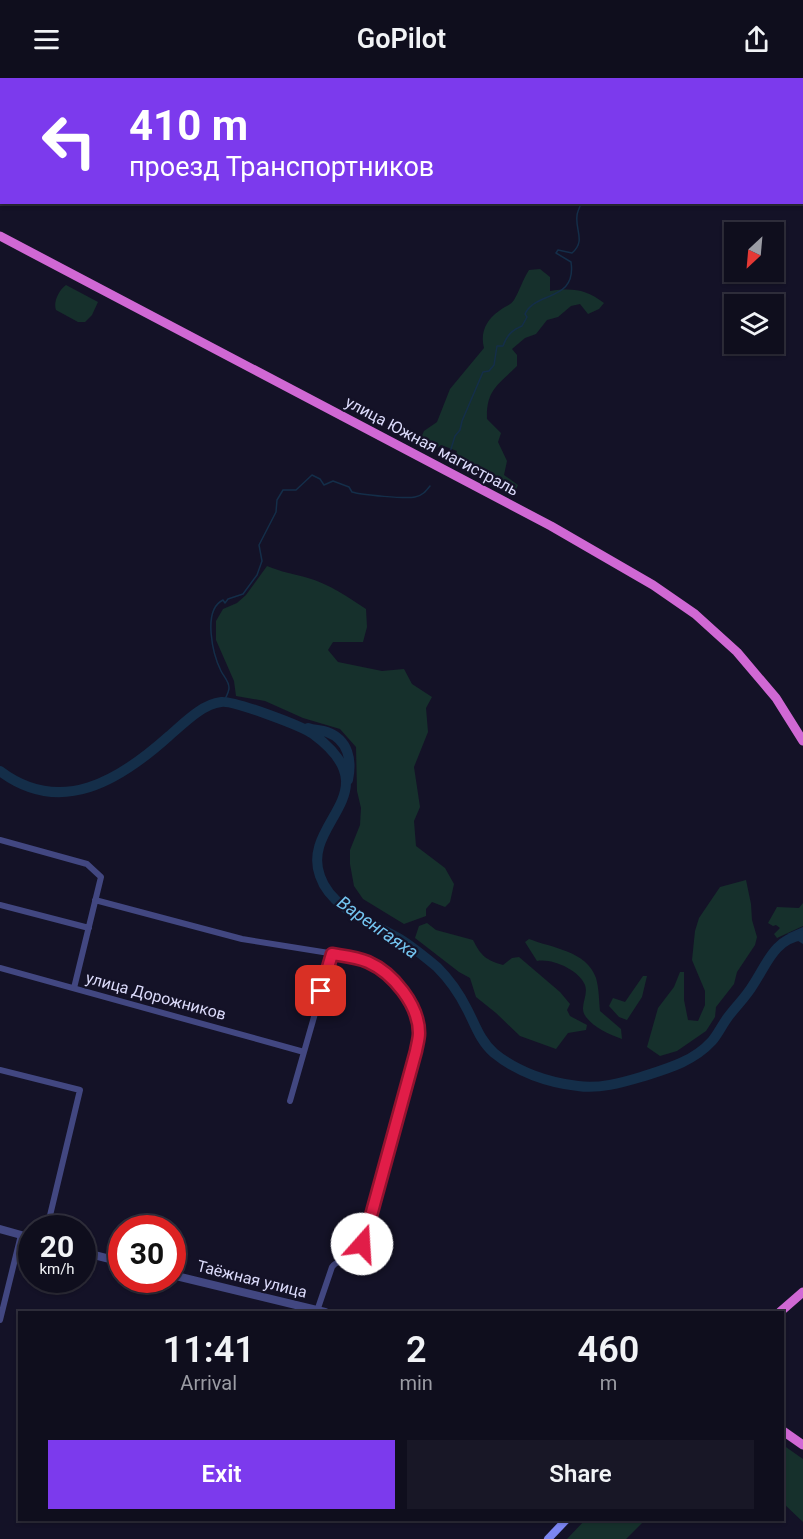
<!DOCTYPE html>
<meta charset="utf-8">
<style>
:root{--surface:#0f0e1d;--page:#181726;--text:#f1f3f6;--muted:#9b9ca4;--line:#2f2e3b;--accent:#7c3aed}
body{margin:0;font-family:Roboto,sans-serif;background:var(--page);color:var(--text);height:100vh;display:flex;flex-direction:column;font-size:22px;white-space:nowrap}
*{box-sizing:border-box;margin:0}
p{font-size:20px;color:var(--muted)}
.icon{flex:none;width:33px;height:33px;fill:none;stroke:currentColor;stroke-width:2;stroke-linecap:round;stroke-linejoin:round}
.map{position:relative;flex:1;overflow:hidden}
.panel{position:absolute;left:18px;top:1233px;width:766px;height:210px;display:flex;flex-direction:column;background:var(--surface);border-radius:0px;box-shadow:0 2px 4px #0004,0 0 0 2px var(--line)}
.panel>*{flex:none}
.hud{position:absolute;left:0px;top:0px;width:804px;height:126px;box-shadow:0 2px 4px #0004,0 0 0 2px var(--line);background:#7c3aed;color:#fff;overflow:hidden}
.needle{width:39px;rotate:206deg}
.controls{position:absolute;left:724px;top:144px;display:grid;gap:12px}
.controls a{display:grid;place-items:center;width:60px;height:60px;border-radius:0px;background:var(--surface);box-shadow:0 2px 4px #0004,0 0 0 2px var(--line);font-size:30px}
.speed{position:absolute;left:18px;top:1137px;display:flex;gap:12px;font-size:30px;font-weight:700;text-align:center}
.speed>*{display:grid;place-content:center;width:78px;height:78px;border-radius:50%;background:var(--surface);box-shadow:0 2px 4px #0004,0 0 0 2px var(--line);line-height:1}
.speed small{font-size:15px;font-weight:400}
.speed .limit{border:9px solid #d22;background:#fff;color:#111}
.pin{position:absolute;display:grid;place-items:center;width:51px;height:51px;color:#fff;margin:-26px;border-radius:12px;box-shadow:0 3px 9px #0006}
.me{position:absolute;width:66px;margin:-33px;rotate:19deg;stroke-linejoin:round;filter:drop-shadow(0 0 4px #0008)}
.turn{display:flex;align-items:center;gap:21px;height:126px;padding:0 30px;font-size:27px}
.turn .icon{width:78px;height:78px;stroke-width:2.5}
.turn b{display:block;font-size:42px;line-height:51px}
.eta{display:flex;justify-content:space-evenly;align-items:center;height:102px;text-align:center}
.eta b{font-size:36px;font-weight:600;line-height:42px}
.action{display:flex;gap:12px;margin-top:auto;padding:12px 30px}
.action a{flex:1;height:69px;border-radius:0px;background:var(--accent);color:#fff;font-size:24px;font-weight:600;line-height:69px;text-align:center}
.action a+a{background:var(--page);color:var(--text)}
header{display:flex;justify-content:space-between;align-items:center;height:78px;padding:0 30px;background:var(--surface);font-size:27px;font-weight:600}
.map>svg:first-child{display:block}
.green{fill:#16302c}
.water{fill:#142e49}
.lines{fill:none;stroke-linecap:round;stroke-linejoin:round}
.stream{stroke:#142e49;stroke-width:1.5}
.river{stroke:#142e49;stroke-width:10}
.minor{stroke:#424781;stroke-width:6}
.tertiary{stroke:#424781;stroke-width:8}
.secondary{stroke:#7c86f2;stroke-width:8}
.trunk{stroke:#d068d4;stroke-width:9}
.route-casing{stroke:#92132f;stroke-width:15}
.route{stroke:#e11d48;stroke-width:10}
.labels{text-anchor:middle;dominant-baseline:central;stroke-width:4.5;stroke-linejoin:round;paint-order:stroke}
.street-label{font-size:16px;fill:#dcdbfb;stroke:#141227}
.water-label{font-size:18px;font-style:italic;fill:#74c5f1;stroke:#141227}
</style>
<header><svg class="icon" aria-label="menu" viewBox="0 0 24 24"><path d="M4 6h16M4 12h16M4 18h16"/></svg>GoPilot<svg class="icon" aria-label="share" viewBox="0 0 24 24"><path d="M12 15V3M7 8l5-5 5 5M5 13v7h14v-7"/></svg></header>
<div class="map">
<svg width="803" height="1461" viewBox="0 0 803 1461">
<rect width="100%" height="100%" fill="#141227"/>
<path class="green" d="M 540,191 L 550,199 L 550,213 C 573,210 585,211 604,225 L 599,231 L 588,236 L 580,226 L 571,228 L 558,239 L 547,242 L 536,256 L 525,260 L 512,271 L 517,277 L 517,288 C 498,307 486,312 487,341 L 501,355 L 498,364 L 507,383 L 504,397 L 518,407 L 515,414 L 453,384 L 457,373 L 441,367 L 434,373 L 419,364 L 424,353 L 437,344 L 450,311 L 484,270 C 480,255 486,242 499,233 C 504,229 511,227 514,222 C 520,212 522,203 529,192 Z
M 66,207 L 98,224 L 92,237 L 85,244 L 78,244 L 56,232 C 53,224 59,212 66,207 Z
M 267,488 C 281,494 294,496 308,500 C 329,506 348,519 366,531 L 367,549 L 363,564 L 333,564 L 328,572 L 338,584 L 382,593 L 404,591 L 412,606 L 432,619 L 426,630 L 428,654 L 414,689 L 420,729 L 414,743 L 416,768 L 445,790 L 454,806 L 450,824 L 445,829 L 432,824 L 426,831 L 426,838 L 404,846 L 363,821 L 354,808 L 350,786 L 350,772 L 360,747 L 361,730 L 357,713 L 356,669 L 340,651 L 303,640 L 265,623 L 236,618 L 234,603 L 216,562 L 216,543 L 223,531 L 237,525 L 246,517 Z
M 746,802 L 751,826 L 752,842 L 757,859 L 755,867 L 737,894 L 734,906 L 716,929 L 715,939 L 706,953 L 677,973 L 660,978 L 647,969 L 658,930 L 674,909 L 680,894 L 684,894 L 684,922 L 688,942 L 698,943 L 705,927 L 705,913 L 692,882 L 695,853 L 699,840 L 720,809 Z
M 803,825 L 803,848 L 777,860 L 774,856 L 780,850 L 776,847 L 773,848 L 768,845 L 777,829 L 799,830 Z
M 427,845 L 436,852 L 473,862 C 481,878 486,882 503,887 L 512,880 L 519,879 L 560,914 L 570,926 L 567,932 L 570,938 L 587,947 L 586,952 L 568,955 L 556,971 L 520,958 L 496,935 L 476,919 L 470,900 L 459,894 L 415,860 L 419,848 Z
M 529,861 C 552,870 587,873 596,900 C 599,910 599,923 600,933 L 621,951 L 622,961 C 608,956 595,950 586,939 C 578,929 589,918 585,907 C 579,892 552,880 537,883 L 525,864 Z
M 643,898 L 647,898 L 642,919 L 627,942 L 619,939 L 609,928 L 613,920 L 625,924 Z
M 783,1367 L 803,1381 L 803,1444 L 783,1425 Z
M 585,1442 L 645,1442 L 626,1461 L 567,1461 Z"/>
<path class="water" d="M 803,849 L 803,866 L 787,856 Z"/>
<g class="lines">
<path class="stream" d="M 683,2 L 683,0
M 445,380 L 451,371 L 455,358 L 460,352 L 462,343 L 483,294 L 489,293 L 494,287 L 497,268 L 503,268 C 507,257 512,252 522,248 L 527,239 L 525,236 C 535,213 577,224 571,184 L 556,175 L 558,172 L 572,175 C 586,163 575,152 577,138 C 577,134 580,128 582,124
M 224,623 C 226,619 229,614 229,610 C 229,603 224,599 221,593 C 213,577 202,532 223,522 L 225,525 L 228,521 L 243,516 L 257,497 L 262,483 L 259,467 L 276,434 L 277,422 L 283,412 L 296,412 L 312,397 L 320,401 L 324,407 L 333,403 L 349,409 L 352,414 C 362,417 406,421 415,419 C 422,418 426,413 430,408"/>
<path class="river" d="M 308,650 C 314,652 321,652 327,654 C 349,662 352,683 348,702
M 0,693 C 61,739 120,702 169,658 C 183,646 202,626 221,624 C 233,622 302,648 313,656 C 393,715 300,744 320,798 C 331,831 373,845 400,861 C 413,869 425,879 437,889 C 449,901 459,915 467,931 C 475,946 480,963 494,975 C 517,994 549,1005 578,1008 C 599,1011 621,1005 641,999 C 666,991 693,984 712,963 C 718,956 722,947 728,939 C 736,928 746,919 753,907 C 767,886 774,861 803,857"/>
<path class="minor" d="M 0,762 L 87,786 L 101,799 L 74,910
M 95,822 L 242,861 L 354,879 C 388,892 423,924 418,964 L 369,1145 C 366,1155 363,1170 353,1177 C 346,1182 338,1181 332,1189 L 317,1233
M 0,827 L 89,850
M 0,890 L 304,974
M 0,992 L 80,1012 L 47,1150
M 290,1023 L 332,876
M 0,1242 L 21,1157"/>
<path class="tertiary" d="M 0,1151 L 32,1160
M 82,1174 L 122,1184
M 172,1197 L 325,1234"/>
<path class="secondary" d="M 548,1461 L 566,1442"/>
<path class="trunk" d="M 0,158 L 551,448 L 653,507 L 695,536 L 737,574 L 776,620 L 803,663
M 780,1234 L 803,1214
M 783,1353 L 803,1367"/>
</g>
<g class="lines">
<g class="route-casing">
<path id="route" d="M 321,913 L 332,876 C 344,878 356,879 368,884 C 393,895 419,927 419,955 C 419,961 417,967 416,973 L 369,1145 L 362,1166"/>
</g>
<use href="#route" class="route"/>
</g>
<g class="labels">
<g class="street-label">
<text transform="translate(432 368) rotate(28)">улица Южная магистраль</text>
<text transform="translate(156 918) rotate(15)">улица Дорожников</text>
<text transform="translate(252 1201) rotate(14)">Таёжная улица</text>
</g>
<g class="water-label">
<text transform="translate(378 849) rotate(35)">Варенгаяха</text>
</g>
</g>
</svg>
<div class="controls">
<a><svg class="needle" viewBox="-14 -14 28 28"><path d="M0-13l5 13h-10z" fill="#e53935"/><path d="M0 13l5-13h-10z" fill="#9b9ca4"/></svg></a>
<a><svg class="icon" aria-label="layers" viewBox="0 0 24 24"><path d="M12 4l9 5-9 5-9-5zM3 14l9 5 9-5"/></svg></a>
</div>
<div class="speed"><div>20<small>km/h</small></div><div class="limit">30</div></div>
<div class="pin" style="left:321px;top:913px;background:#d93025"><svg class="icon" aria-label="arrive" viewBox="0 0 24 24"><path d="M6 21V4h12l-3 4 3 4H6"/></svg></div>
<svg class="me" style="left:362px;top:1166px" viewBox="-20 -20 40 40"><circle r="19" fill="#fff"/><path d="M0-13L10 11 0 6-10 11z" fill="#e11d48"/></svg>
<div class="hud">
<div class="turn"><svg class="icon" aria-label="left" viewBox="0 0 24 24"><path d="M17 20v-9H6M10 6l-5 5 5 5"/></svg><div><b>410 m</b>проезд Транспортников</div></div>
</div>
<section class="panel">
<div class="eta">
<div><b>11:41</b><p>Arrival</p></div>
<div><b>2</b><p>min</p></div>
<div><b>460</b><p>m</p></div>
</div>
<div class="action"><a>Exit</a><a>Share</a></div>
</section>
</div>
